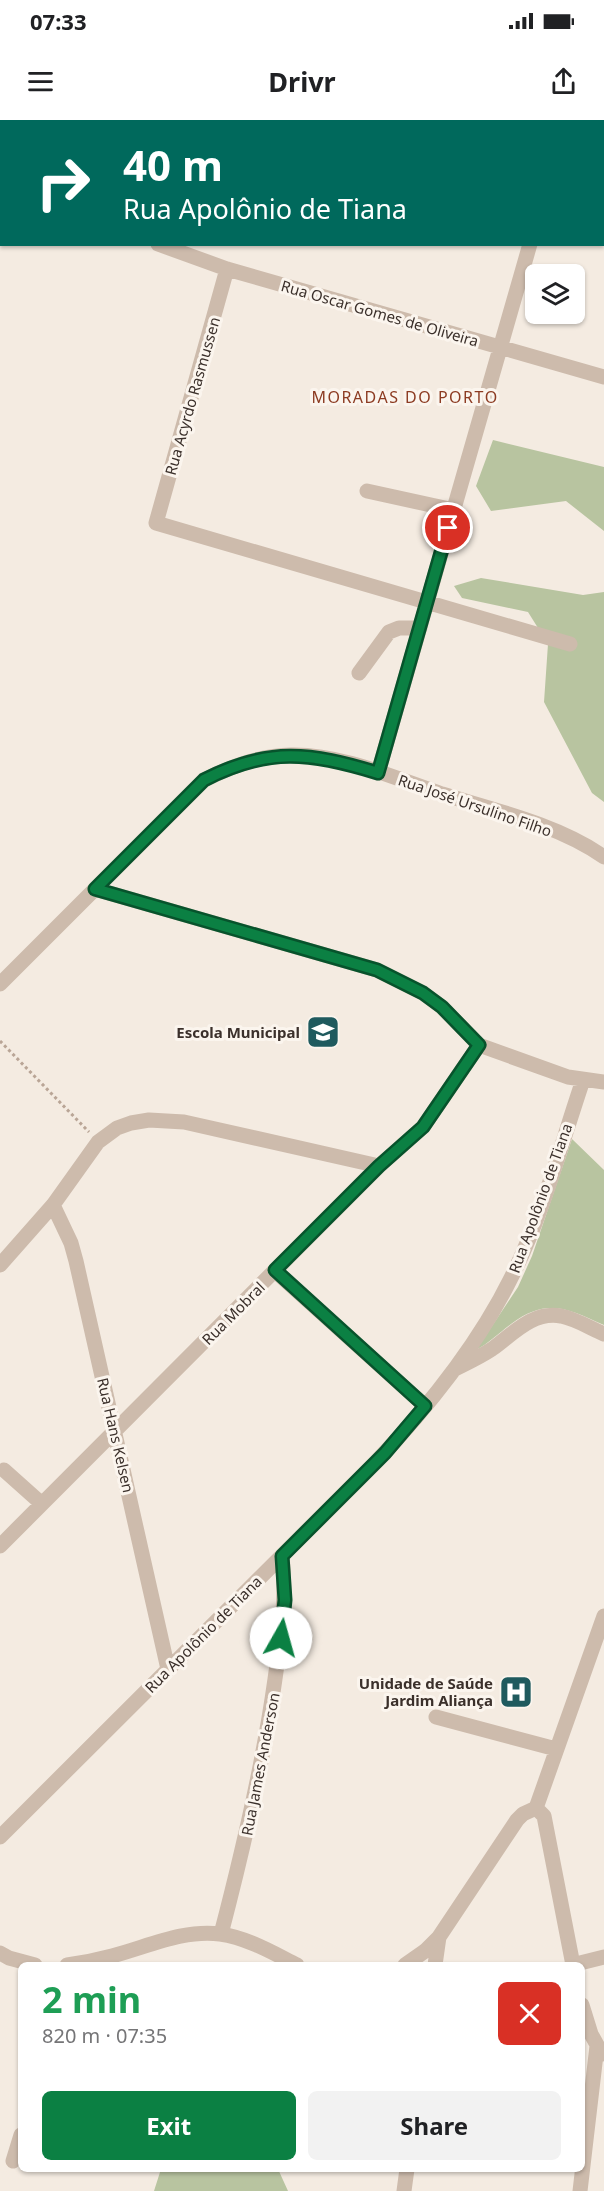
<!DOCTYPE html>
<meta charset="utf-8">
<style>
:root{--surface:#fff;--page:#f2f2f2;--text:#202124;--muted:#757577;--accent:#0b8043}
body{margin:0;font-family:"Noto Sans",sans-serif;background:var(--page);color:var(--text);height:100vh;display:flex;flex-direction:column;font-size:22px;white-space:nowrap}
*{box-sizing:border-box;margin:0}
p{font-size:20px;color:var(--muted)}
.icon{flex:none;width:33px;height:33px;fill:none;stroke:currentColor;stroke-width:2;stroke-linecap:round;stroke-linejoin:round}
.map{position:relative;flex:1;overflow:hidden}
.panel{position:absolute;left:18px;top:1842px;width:567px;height:210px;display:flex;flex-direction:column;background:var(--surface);border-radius:9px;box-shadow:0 2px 4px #0004}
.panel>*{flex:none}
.guide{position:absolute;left:0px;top:0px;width:604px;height:126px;box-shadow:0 2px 4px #0004;background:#00695c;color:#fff;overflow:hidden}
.tools{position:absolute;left:525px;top:144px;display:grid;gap:12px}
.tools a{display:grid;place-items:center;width:60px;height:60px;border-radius:9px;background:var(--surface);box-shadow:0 2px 4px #0004;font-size:30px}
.pin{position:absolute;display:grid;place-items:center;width:51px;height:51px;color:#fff;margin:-26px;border:3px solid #fff;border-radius:50%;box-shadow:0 2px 6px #0007}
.me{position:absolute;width:66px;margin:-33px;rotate:7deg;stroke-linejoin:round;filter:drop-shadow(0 0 4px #0008)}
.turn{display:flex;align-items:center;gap:21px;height:126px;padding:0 24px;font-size:27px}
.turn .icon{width:78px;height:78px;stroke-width:2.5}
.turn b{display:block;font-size:42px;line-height:51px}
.round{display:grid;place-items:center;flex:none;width:63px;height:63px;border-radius:9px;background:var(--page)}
.headline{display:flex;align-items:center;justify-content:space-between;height:102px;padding:0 24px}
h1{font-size:36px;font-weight:700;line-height:45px;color:#1e9e55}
.button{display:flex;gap:12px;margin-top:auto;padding:12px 24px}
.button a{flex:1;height:69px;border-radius:9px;background:var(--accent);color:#fff;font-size:24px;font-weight:700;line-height:69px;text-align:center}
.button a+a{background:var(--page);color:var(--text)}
.status{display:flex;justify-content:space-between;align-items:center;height:42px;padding:0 30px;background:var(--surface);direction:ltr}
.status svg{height:16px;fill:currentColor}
header{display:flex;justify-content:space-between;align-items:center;height:78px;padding:0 24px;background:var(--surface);font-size:27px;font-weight:700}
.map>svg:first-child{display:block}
.green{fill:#b8c4a0}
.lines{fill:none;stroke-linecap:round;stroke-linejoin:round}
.path{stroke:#b9a596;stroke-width:3;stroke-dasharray:3 3;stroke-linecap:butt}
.minor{stroke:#cdbbac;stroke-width:15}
.route-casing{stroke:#07532c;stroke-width:15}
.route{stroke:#0b8043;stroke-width:10}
.labels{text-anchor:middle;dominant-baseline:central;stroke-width:6;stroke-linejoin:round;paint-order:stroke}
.street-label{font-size:15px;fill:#3b302b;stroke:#fbf5ee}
.poi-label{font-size:15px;font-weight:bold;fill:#3b302b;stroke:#fbf5ee;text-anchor:end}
.neighbourhood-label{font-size:16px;letter-spacing:1.5px;fill:#8c3b22;stroke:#fbf5ee}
</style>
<div class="status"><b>07:33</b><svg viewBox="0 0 49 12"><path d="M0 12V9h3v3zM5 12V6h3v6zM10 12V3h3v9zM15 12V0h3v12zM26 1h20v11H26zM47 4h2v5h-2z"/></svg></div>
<header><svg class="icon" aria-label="menu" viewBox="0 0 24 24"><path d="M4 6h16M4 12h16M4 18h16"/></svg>Drivr<svg class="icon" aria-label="share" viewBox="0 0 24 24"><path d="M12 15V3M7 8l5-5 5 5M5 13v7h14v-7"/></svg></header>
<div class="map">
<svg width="604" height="2071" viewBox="0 0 604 2071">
<rect width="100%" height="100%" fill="#f4ebe1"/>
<path class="green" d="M 493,320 L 604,347 L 604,411 L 566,381 L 491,391 L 476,366 Z
M 481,458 L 583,475 L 604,472 L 604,682 L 592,673 L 544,582 L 548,524 L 528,492 L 462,478 L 454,466 Z
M 572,1019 L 604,1050 L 604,1205 C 568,1189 547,1177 511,1204 C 499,1213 489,1223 476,1230 L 518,1167 L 532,1136 Z
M 161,2049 L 278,2049 L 288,2071 L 154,2071 Z"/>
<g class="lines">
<path class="path" d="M 0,921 L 89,1012"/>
<path class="minor" d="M 566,2 L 566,0
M 0,74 L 2,74
M 158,124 L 227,149 L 604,257
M 227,149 L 156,403 L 570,524
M 367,371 L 454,390
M 359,553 L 389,512 L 399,508 L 420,508
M 378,653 L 530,124
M 95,769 L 377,850 L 423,873 L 442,887 L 479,925 L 568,957 L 604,962
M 0,864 L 204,660 C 232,646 259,636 291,635 C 342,634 394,658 442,674 C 494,690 559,705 604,737
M 53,1085 L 71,1123 L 76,1141 L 168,1549
M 0,1145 L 53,1085 L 98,1022 L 117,1008 L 131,1003 L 149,1000 L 184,1002 L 379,1046
M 275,1151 L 425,1286
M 455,1249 C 467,1243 480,1237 492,1229 C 513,1214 532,1191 561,1196 C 576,1199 590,1208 604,1214
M 4,1350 L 42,1384
M 0,1426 L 379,1046 L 423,1007 L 479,925
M 436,1597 L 556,1629
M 536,1688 L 604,1496
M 536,1688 L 544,1696 L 573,1845
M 0,1717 L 376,1342 C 428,1287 478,1225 511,1158 C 542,1097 561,1025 583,960
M 221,1814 C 243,1730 263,1645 275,1559 C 281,1516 287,1479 282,1436
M 0,1833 L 9,1838 L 35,1845
M 67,1845 C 82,1843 97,1840 112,1836 C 147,1827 184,1809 220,1814 C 248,1818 273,1833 297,1845
M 405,1845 L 425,1831 L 439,1817 L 517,1700 L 523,1694 L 536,1688
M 435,1845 L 439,1817
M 572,1845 L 604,1837
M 582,1885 L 591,1914 L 602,1934
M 13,2041 L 21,2015
M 404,2071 L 407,2049
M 580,2071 L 597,1926"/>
</g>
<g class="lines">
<g class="route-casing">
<path id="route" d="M 281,1518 L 285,1480 L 282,1436 L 385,1333 L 425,1286 L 275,1150 L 379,1046 L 423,1007 L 479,925 L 442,887 L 423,873 L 377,850 L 95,769 L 204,660 C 268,627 310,632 378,653 L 448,408"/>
</g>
<use href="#route" class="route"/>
</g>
<defs>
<g id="school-square" transform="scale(1.725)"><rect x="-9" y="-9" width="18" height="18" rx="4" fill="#1f5a5e" stroke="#fbf5ee"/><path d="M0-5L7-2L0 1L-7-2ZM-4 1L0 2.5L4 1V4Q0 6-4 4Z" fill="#fff"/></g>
<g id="hospital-square" transform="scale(1.725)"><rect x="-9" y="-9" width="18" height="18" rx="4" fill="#1f5a5e" stroke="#fbf5ee"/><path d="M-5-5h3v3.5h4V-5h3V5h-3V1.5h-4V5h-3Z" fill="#fff"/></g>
</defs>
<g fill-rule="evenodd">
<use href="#school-square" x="323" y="912"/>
<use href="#hospital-square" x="516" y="1572"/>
</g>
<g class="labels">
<g class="street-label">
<text transform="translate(380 193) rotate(16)">Rua Oscar Gomes de Oliveira</text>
<text transform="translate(192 276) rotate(-74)">Rua Acyrdo Rasmussen</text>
<text transform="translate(475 685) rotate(19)">Rua José Ursulino Filho</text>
<text transform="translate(540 1078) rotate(-70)">Rua Apolônio de Tiana</text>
<text transform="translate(233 1193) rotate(-45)">Rua Mobral</text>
<text transform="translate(116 1315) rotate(77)">Rua Hans Kelsen</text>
<text transform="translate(203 1514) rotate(-45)">Rua Apolônio de Tiana</text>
<text transform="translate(260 1644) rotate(-79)">Rua James Anderson</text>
</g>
<g class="poi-label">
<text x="300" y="912">Escola Municipal</text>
<text x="493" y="1563">Unidade de Saúde<tspan x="493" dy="17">Jardim Aliança</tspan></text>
</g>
<g class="neighbourhood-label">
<text x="405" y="277">MORADAS DO PORTO</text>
</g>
</g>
</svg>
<div class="tools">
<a><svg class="icon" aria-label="layers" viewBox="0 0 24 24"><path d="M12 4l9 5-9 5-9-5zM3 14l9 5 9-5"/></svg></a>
</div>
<div class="pin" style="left:448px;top:408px;background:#d93025"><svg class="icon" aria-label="arrive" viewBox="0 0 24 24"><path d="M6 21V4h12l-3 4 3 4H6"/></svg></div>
<svg class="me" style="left:281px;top:1518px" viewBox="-20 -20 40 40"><circle r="19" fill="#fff"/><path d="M0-13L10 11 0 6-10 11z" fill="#0b8043"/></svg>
<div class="guide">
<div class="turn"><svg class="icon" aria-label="right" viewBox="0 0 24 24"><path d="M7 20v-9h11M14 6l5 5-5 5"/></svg><div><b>40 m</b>Rua Apolônio de Tiana</div></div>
</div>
<section class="panel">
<div class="headline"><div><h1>2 min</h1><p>820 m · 07:35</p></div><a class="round" style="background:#d93025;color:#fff"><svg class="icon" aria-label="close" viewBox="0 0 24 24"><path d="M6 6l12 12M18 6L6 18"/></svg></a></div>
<div class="button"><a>Exit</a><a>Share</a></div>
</section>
</div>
